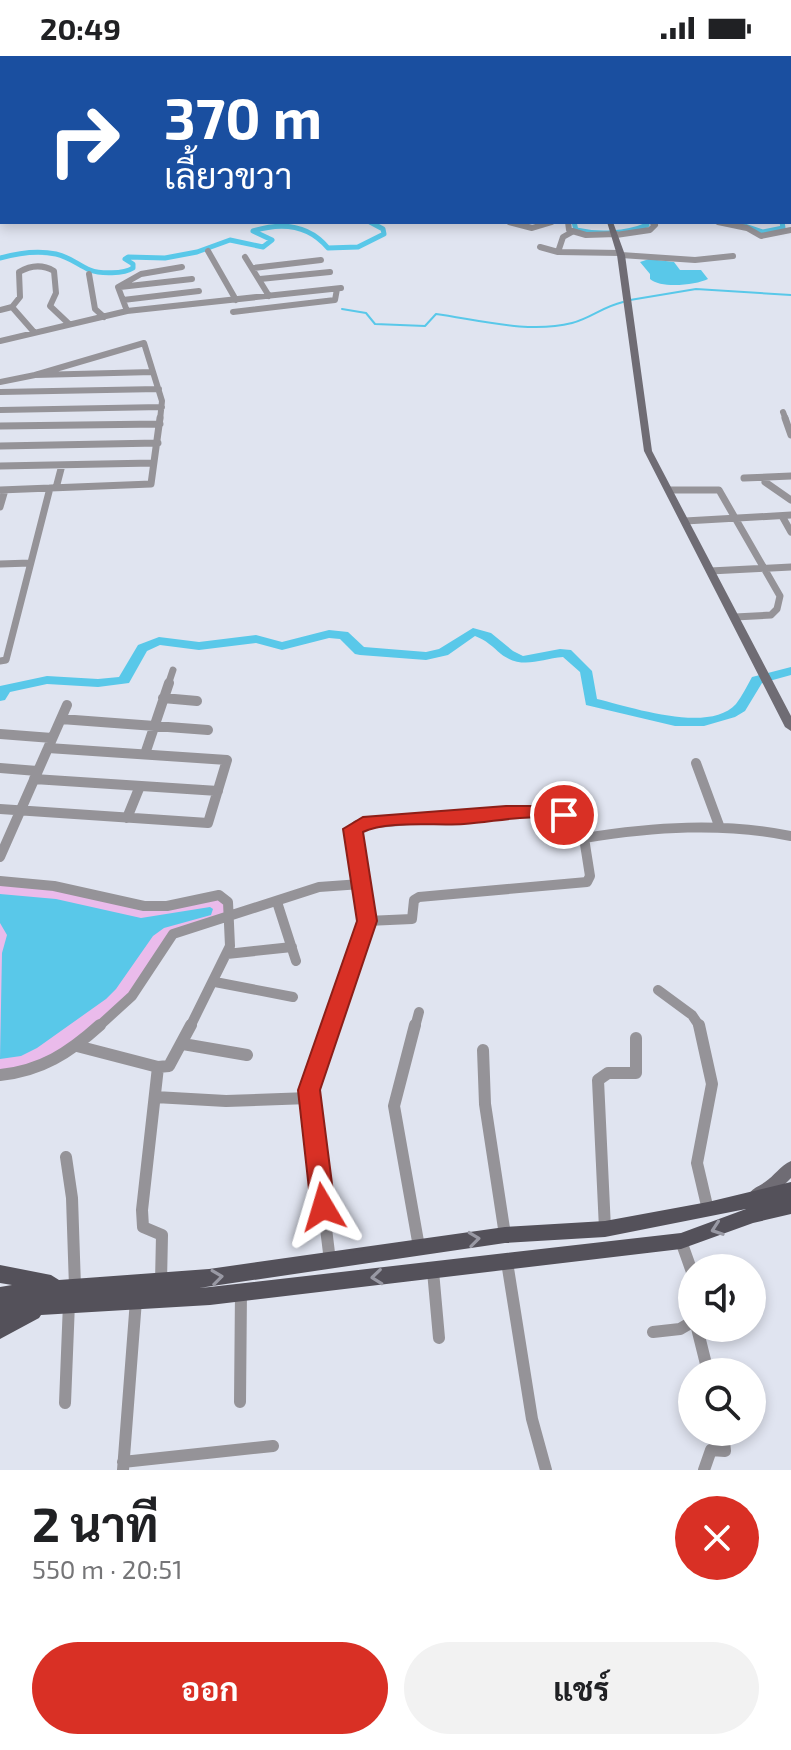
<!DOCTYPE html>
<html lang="th">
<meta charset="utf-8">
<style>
:root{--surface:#fff;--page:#f2f2f2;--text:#202124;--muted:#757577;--accent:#d93025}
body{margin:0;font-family:"Exo 2",Sarabun,sans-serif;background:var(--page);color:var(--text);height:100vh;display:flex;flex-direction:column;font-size:30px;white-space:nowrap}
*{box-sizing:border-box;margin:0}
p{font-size:26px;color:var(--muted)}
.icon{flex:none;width:44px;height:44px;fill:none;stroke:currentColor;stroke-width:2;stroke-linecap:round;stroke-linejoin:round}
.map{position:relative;height:1414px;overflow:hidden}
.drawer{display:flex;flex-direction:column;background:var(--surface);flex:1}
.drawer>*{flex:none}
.hud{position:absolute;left:0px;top:0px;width:792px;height:168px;box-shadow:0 4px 12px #0003;background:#1a4fa0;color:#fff;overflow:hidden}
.tools{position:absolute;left:678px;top:1198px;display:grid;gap:16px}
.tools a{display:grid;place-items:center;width:88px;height:88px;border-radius:50%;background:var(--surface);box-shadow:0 4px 12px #0003;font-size:40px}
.pin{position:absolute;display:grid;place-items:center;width:68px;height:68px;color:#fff;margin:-34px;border:4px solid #fff;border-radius:50%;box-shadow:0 2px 8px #0007}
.me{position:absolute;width:88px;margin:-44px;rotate:353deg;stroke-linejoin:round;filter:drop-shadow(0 0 6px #0008)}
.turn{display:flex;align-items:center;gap:28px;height:168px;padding:0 32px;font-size:36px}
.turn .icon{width:104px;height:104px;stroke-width:2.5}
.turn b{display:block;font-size:56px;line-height:68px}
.round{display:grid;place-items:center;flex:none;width:84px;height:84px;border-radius:42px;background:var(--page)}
.summary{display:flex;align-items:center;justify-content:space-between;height:136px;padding:0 32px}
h1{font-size:48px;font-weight:700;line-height:60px}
.primary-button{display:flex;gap:16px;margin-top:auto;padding:16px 32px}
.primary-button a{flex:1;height:92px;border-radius:48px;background:var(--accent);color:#fff;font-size:32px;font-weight:700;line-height:92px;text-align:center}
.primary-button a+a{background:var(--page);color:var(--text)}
.status{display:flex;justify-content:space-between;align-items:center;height:56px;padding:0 40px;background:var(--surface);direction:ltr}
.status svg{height:22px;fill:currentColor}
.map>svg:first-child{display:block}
.green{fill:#eabbeb}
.water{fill:#59c8e9}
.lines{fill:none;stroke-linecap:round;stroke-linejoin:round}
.stream{stroke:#59c8e9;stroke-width:2}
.canal{stroke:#59c8e9;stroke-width:5}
.river{fill:#59c8e9;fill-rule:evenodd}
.street-far4{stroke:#959398;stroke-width:4}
.street-far3{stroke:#959398;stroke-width:6}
.street-far2{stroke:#959398;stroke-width:7}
.street-far1{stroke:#959398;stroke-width:10}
.street{stroke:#959398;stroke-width:12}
.secondary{fill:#6f6c74;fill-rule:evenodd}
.primary{fill:#54515a;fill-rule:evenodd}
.highway{fill:#3e3b45;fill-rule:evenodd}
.oneway{stroke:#9999a4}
.route{fill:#d93025;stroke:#8d1f18;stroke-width:2}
</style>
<div class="status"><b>20:49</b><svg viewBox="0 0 49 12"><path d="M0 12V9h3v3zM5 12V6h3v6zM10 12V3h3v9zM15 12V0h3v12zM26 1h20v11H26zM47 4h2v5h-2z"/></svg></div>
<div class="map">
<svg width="791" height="1414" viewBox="0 0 791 1414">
<rect width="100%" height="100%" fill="#e0e4f0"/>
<path class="green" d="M 0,825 L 144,850 L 219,839 L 230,862 L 173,878 L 132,940 L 77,990 L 0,1019 Z"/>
<path class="water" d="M 649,203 L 674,206 L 680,214 L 701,214 L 708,223 C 696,229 661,233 650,223 L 650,218 L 640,206 Z
M 0,838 L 56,843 L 141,862 L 210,851 L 213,853 L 211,859 L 164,872 L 153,880 L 116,933 L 106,943 L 37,992 L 21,1000 L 0,1003 L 2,897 L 7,879 L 0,867 Z"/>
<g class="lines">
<path class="stream" d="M 630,244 L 696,233 L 791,239
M 342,253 L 366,257 L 375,268 L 425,270 L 436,258 C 479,264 529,278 572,267 C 591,262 602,251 623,246"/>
<path class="canal" d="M 574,166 L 576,174 C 598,179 626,178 647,169 L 646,166
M 733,166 L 763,176 L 783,172 L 782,166
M 0,202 C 18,197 37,194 56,198 C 70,201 78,209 90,214 C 100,218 124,218 133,212 L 133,208 L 125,203 L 128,201 L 165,202 L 197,196 L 230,184 L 263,191 L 272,184 L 253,175 C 282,166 308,168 328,192 L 358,191 L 384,178 L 383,173 L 370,166"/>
<path class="river" d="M 473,572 L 491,577 L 513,595 L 523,600 L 560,593 L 571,594 L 592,615 L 597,643 C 631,651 709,678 736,648 C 742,640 747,630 752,621 L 791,611 L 791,619 L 762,627 L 745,655 L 735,661 L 704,670 L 675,670 L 586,649 L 580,616 L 563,601 C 540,603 522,614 501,598 C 493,591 486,584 475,580 L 448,599 L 426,604 L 360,599 L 355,598 L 340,583 L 329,582 L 282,594 L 256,587 L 199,594 L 160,589 L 147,595 L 129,627 L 98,631 L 47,628 L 10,636 L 5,644 L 0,645 L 0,630 L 47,620 L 98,623 L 119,621 L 138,589 L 159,581 L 199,586 L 256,579 L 282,586 L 329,574 L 348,576 L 364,591 L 426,596 L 439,593 Z"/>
<path class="street-far4" d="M 502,0 L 516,2
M 738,0 L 742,2
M 352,2 L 361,0"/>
<path class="street-far3" d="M 509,166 L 532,172 L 552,166
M 568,166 L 569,174 L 586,179 L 616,178
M 718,166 L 747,172 L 761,180 L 791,174
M 616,179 L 650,174 L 655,169 L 652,166
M 540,191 L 558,196 L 620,197
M 208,195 L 236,244
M 558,196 L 563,181 L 572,176
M 621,199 L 695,204 L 733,200
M 245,201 L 269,240
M 253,212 L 321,204
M 89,218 L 95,253 L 104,261
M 260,223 L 330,216
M 120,231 L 192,223
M 123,244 L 199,235
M 12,251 L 33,275
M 0,254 L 12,251 L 20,241 L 19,216 C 31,209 42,208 54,215 L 56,237 L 50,250 L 68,267
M 127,255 L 118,231 L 141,218 L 182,211
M 233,256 L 335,244 L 337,233
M 0,285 L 127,255 L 341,232
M 35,319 L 144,287 L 162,345 L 160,364
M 0,326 L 35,319 L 153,316
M 0,336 L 159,333
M 0,354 L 162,351
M 783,356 L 786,364"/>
<path class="street-far2" d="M 785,362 L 791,379
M 0,370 L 160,368
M 0,390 L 158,387
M 0,410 L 153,407
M 744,422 L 791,420
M 765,426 L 791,444
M 56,432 L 62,409
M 0,434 L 151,428 L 160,362
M 669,434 L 719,434 L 780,540 L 777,553 L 771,559 L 735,561
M 0,451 L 5,434
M 782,460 L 791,476
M 685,465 L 791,459
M 0,508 L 30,507
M 710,515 L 791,511
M 0,605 L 6,604 L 50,432
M 168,629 L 173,614"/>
<path class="street-far1" d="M 163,642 L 197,645
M 61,663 L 208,674
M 0,678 L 52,682
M 145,698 L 169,627
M 696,707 L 720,772
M 0,712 L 37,715
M 34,723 L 218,735
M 0,753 L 208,767 L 227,704 L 48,692
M 127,762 L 140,730
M 0,801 L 67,649
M 0,825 L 54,830 L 144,850 L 167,850 L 219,839 L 228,846 L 230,890 L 190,971
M 277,846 L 296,905
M 367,865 L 412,863 L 414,844 L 419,841 L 587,826 L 590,820 L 584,782
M 227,898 L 292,891
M 215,926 L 293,941
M 658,934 L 692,959 L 700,971
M 98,971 L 132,940 L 173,878 L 319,831 L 361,828
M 330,971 L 367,865 L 353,773 L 357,769 C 385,767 549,747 564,759 C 572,766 573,776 584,782 C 653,771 722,766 791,780
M 415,971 L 419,956"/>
<path class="street" d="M 415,969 L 394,1050 L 419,1191
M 699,969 L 712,1028 L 697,1107 L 708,1154
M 183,988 L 247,999
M 77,990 L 158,1011 L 169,1010 L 191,969
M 483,994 L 485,1048 L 505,1179
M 158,1011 L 142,1154 L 143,1171 L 162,1179 L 161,1226
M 0,1019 C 41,1015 69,997 100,969
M 155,1041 L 226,1045 L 309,1042
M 66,1101 L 72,1142 L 75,1231
M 605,1173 L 598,1024 L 608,1017 L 636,1017 L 636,982
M 681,1185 L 692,1216
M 330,1205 L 309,1034 L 331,969
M 507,1206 L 532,1363 L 546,1414
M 433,1215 L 439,1282
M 697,1272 L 708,1316
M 653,1276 L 680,1273 L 692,1266
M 240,1346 L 241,1235
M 65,1347 L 69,1247
M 123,1406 L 273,1390
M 123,1414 L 136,1244
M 704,1414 L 711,1394 L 725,1395 L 723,1376"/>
<path class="secondary" d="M 453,0 L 459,0 L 462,2 L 456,2 Z
M 607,166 L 613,166 L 625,199 L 652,395 L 791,660 L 791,675 L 785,671 L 644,395 L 617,199 Z
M 791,1105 L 791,1122 L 777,1136 L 757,1145 L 751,1143 L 749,1138 C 754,1131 758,1131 765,1126 C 774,1120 780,1110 791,1105 Z"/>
<path class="primary" d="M 791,1126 L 791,1158 L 753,1167 L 681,1193 L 210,1249 L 41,1259 L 39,1262 L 0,1283 L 0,1231 L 12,1229 L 0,1227 L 0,1209 L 51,1219 L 59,1224 L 209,1213 L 505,1171 L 605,1165 L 708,1146 ZM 746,1153 L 681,1177 L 210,1231 L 199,1232 L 505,1187 L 605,1181 Z"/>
<path class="highway" d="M 790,22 L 791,22 L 791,26 L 790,26 Z
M 2,142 L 2,148 L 0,149 L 0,143 Z"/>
</g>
<defs><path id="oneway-chevron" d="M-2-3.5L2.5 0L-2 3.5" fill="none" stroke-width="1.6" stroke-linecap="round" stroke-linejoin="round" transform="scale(2)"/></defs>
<g class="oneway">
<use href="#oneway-chevron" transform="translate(717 1173) rotate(161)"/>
<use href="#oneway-chevron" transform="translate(474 1183) rotate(-7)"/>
<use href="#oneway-chevron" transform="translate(217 1221) rotate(-7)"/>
<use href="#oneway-chevron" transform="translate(377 1221) rotate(174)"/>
</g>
<path class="route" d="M 506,750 L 556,750 L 571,754 L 574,759 L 564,765 C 532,756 497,766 464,768 C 436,770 387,764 363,776 L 377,865 L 320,1034 L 335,1151 L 332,1158 L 323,1161 L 314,1158 L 311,1151 L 298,1034 L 357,865 L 343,773 L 363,761 Z"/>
</svg>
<div class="tools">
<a><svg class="icon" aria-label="sound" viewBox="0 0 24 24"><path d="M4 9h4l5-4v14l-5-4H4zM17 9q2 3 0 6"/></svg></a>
<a><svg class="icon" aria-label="search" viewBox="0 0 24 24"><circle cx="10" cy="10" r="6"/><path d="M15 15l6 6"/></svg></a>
</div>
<div class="pin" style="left:564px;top:759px;background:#d93025"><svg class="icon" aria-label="arrive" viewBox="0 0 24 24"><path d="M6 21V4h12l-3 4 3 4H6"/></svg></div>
<svg class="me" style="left:323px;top:1151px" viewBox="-20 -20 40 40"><path d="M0-17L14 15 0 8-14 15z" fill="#d93025" stroke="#fff" stroke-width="4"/></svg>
<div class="hud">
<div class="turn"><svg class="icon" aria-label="right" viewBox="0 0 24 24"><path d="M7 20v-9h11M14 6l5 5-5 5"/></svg><div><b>370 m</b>เลี้ยวขวา</div></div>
</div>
</div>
<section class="drawer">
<div class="summary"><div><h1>2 นาที</h1><p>550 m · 20:51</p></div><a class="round" style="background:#d93025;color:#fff"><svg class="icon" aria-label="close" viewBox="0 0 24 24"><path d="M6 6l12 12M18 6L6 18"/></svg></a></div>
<div class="primary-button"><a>ออก</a><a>แชร์</a></div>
</section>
